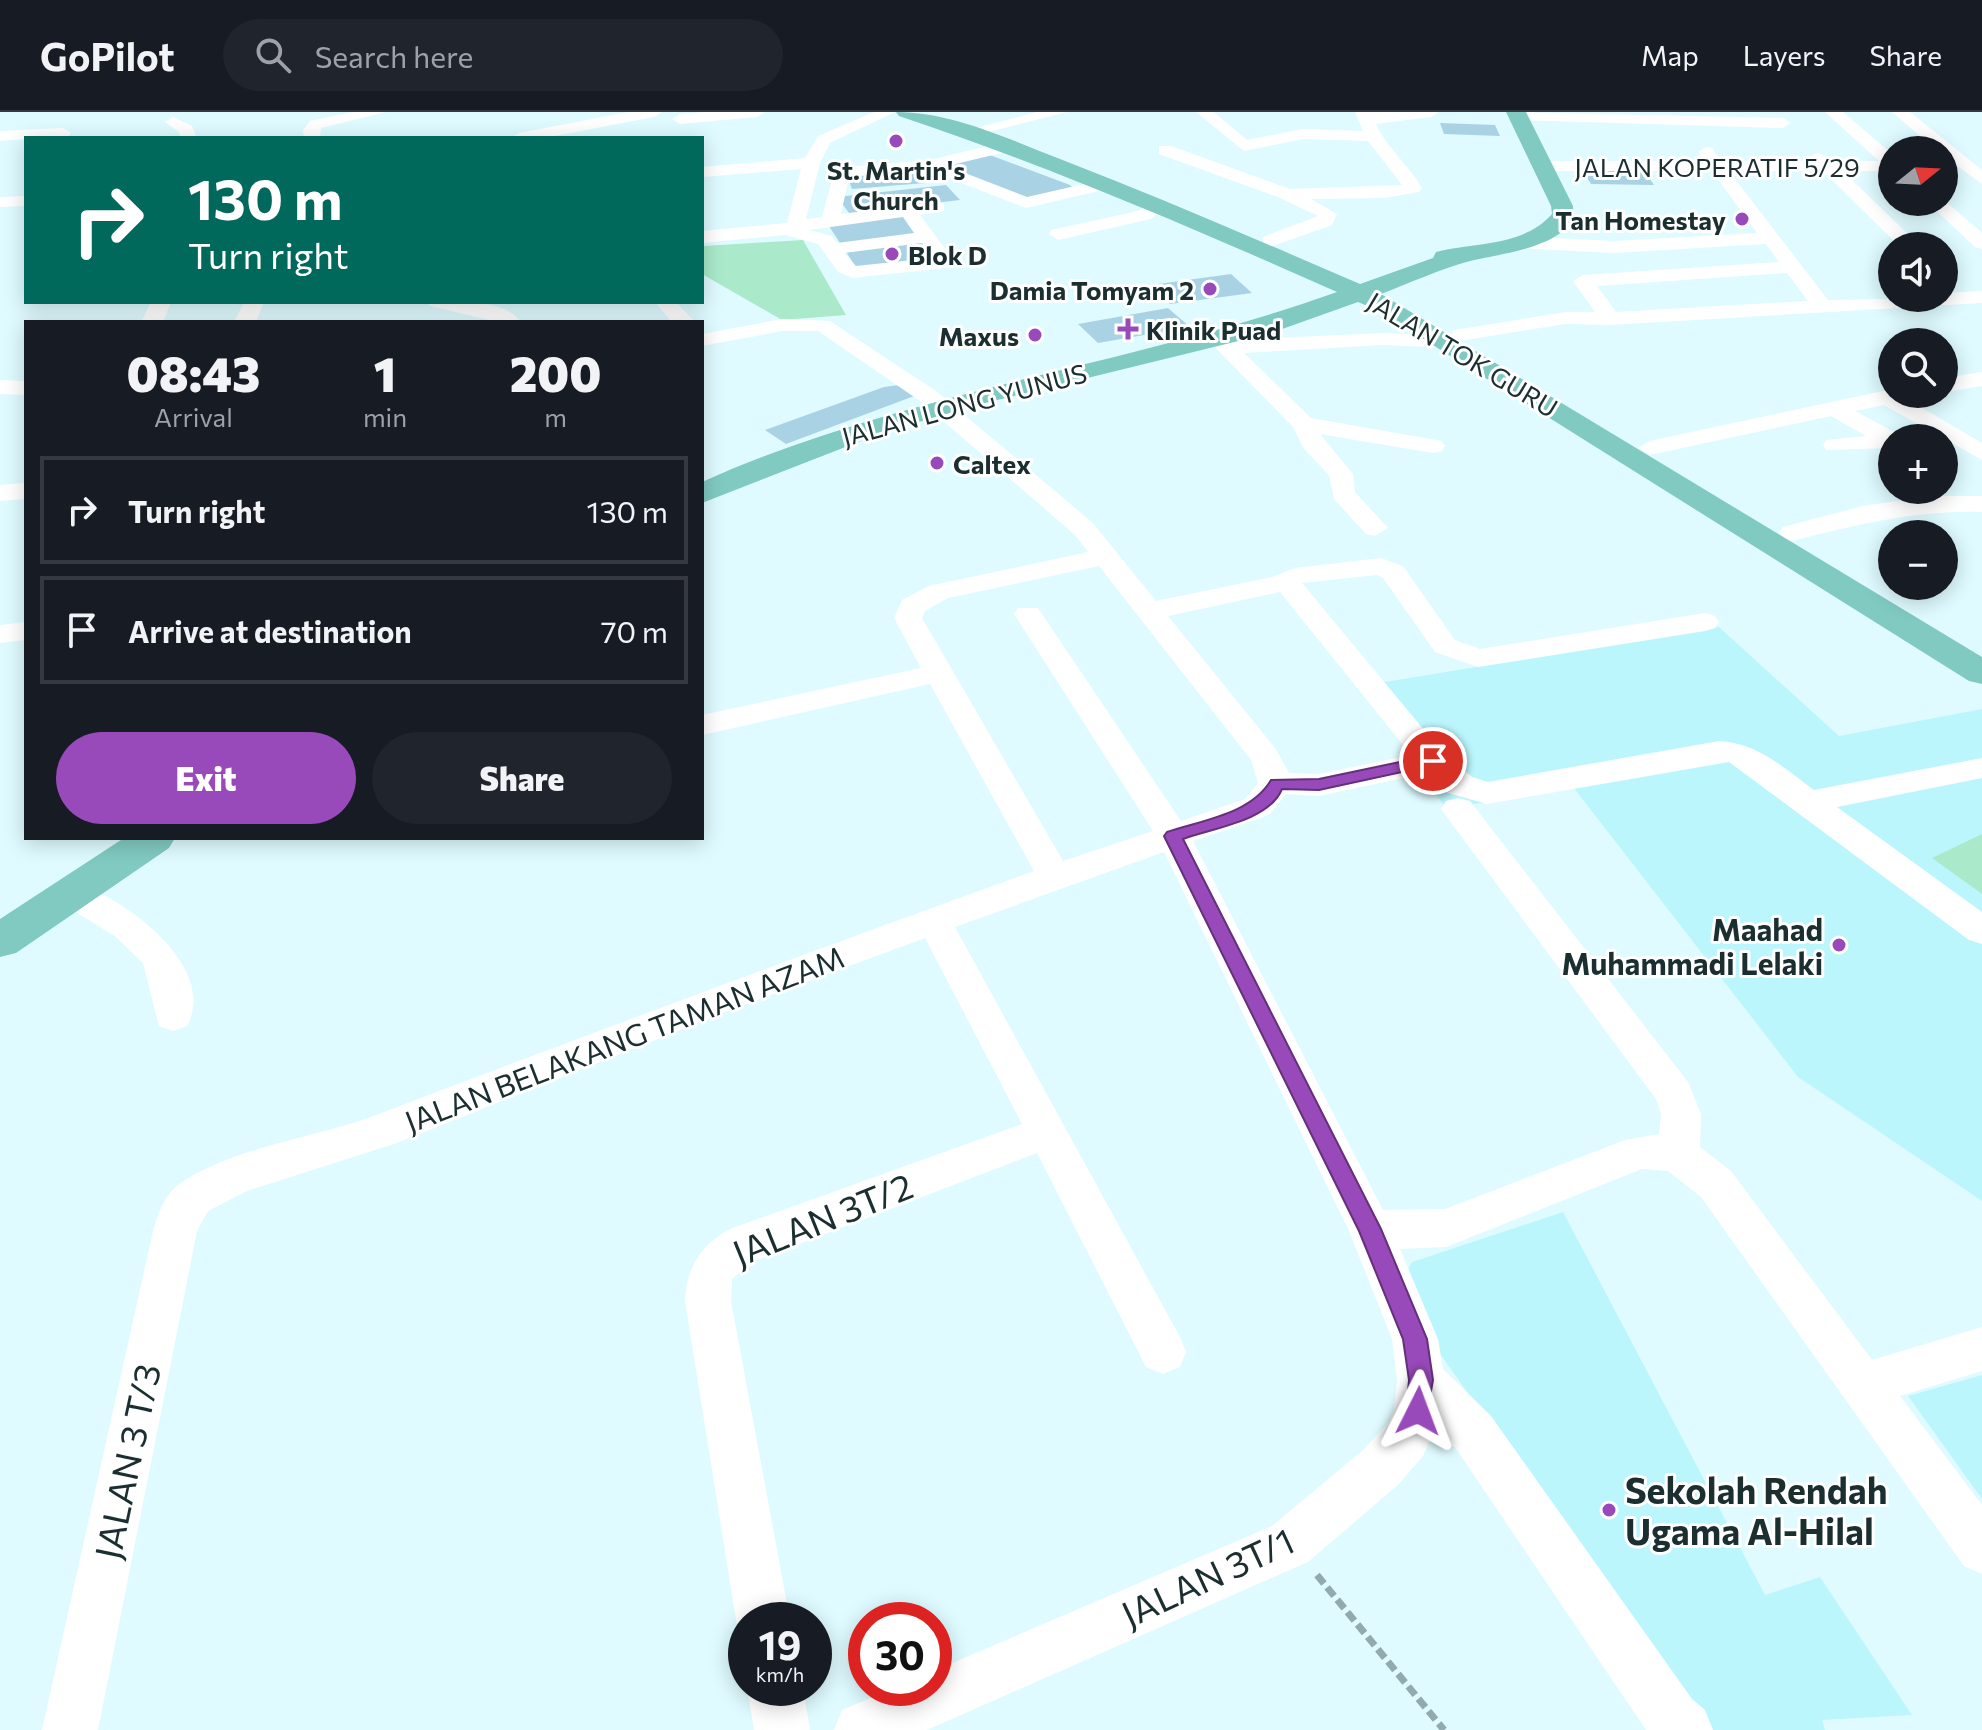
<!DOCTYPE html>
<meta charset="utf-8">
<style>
:root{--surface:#171b24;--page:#20242c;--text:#f1f3f6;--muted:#9ea1a6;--line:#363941;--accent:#994aba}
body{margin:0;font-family:Commissioner,sans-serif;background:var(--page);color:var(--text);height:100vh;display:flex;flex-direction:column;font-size:30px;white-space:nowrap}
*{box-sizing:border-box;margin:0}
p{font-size:26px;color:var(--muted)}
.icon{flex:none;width:44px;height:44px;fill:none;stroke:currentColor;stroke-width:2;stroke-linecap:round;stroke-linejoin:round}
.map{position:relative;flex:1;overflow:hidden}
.drawer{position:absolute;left:24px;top:208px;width:680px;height:520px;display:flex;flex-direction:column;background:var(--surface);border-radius:0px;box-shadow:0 4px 20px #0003}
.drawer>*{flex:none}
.guide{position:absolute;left:24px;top:24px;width:680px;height:168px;border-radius:0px;box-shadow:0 4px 20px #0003;background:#00695c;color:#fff;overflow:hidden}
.needle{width:52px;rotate:72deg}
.tools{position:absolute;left:1878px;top:24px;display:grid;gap:16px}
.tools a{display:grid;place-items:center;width:80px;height:80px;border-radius:50%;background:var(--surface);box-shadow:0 4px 20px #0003;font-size:40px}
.speed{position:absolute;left:728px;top:1490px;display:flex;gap:16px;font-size:40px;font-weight:700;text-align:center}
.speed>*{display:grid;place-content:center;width:104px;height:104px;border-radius:50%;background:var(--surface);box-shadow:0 4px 20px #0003;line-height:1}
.speed small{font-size:20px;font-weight:400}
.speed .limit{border:12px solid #d22;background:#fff;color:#111}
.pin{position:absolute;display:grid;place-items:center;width:68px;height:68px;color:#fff;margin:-34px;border:4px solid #fff;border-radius:50%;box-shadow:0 2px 8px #0007}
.me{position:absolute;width:88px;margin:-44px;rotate:3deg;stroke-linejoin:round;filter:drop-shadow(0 0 6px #0008)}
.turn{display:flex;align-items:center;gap:28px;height:168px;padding:0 32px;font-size:36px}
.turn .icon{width:104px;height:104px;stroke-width:2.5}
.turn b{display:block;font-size:56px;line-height:68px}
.eta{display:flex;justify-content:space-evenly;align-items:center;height:136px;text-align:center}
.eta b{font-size:48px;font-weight:800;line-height:56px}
.button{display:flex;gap:16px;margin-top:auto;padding:16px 32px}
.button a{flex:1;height:92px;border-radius:48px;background:var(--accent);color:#fff;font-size:32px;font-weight:800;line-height:92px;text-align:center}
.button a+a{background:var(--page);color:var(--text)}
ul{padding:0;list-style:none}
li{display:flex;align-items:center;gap:24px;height:108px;margin:0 16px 12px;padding:0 16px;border:4px solid var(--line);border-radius:0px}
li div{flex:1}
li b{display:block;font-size:30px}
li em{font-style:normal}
header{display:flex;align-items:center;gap:48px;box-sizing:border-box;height:112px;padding:0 40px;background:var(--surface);border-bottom:2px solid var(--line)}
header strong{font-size:38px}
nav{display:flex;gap:44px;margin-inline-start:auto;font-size:28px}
.search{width:560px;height:72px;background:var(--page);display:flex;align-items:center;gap:20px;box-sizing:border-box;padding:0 28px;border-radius:44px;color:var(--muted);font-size:30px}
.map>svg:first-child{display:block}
.built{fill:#bcf6fd}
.green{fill:#aaeaca}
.building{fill:#aad2e5}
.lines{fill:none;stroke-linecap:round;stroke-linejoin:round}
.path{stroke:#91aaad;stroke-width:7;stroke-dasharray:11 5;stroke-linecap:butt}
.minor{fill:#fff;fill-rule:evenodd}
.major{fill:#80cac2;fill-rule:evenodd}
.route{fill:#994aba;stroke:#633079;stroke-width:2}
.poi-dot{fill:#994aba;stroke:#fff;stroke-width:3}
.labels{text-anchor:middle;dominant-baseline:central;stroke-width:6;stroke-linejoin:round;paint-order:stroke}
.far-street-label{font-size:26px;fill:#1b2e30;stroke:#fff}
.far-poi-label{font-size:26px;font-weight:bold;fill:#1b2e30;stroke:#fff;text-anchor:end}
.poi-label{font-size:30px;font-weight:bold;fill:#1b2e30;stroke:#fff;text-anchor:end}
.street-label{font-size:30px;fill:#1b2e30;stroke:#fff}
.near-street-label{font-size:36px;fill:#1b2e30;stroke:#fff}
.near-poi-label{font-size:36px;font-weight:bold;fill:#1b2e30;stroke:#fff;text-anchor:start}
</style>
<header>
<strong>GoPilot</strong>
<div class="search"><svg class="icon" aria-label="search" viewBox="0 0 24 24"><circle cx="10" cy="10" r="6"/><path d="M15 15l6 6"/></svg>Search here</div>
<nav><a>Map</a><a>Layers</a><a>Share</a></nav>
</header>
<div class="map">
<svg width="1982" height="1618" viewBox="0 0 1982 1618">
<rect width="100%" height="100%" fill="#dffbff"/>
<path class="built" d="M 1719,515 L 1839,624 L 1982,597 L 1982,1089 L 1798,965 L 1573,675 L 1469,693 L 1450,701 L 1421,663 L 1451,657 L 1379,571 Z
M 1563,1100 L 1765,1483 L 1820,1465 L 1912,1603 L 1822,1608 L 1825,1618 L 1647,1618 L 1490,1312 L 1433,1232 L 1407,1159 L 1412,1150 Z
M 1982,1263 L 1982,1387 L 1908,1284 Z"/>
<path class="green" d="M 803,128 L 846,203 L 782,208 L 702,162 L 704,134 Z
M 1982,722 L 1982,782 L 1932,746 Z"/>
<path class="building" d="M 1440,11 L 1495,13 L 1500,24 L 1444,22 Z
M 987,42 L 1070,73 L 1072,75 L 1029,90 L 940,54 Z
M 917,56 L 925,71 L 852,77 L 846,61 Z
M 1643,57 L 1654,73 L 1591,72 L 1584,61 Z
M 946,73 L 960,88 L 849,101 L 837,85 Z
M 908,104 L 921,122 L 840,131 L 829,114 Z
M 926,128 L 940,146 L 857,157 L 845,138 Z
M 1231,162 L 1252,181 L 1170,192 L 1151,173 Z
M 1168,196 L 1190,215 L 1098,231 L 1078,212 Z
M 899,273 L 917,283 L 786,332 L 765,318 L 884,275 Z"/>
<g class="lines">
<path class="path" d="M 1317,1463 L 1444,1618"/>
<path class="minor" d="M 353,0 L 386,0 L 321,16 L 320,26 L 304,26 L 303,18 L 310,9 Z
M 629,0 L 662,0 L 654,5 L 544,26 L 511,26 L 519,21 Z
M 704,0 L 765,0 L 757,5 L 680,12 L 672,7 L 680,2 Z
M 874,0 L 895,0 L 830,31 L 820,51 L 806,107 L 822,105 L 835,56 L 930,48 L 1008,29 L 1016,34 L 1014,38 L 947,54 L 1027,85 L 1106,67 L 1115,72 L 1112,76 L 1026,96 L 928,58 L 849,65 L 841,102 L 944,91 L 944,99 L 920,103 L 955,150 L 945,156 L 853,166 L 838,160 L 818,132 L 785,123 L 702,131 L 702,119 L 787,111 L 801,57 L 702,65 L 702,55 L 805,46 L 818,24 ZM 903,105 L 914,121 L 837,131 L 832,124 L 809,118 ZM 922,131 L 932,146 L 856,154 L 844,141 Z
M 1037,0 L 1067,0 L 984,21 L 976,16 Z
M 1196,0 L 1214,0 L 1247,28 L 1303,17 L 1363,19 L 1355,0 L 1439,0 L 1431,5 L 1376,12 C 1386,35 1409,53 1422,76 L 1419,80 L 1384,86 L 1311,87 L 1337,102 L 1332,113 L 1270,135 L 1263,133 L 1263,125 L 1318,104 L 1280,86 L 1159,42 L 1159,34 L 1171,34 L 1290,77 L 1402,73 L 1368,29 L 1303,27 L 1244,39 Z
M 1518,0 L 1783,6 L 1791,11 L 1783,16 L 1512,8 L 1512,2 Z
M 1825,0 L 1843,0 L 1892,42 L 1892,59 L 1843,59 L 1920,134 L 1899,134 L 1823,59 L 1729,59 L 1828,188 L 1944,186 L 1944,181 L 1982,179 L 1982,191 L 1610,213 L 1565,212 L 1459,229 L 1457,235 L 1449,236 L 1384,233 L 1244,241 L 1311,306 L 1442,329 L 1445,334 L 1442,339 L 1433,341 L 1320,322 L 1353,362 L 1355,380 L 1388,416 L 1375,424 L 1366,422 L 1334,387 L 1329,363 L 1304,337 L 1293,315 L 1206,226 L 1217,220 L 1231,228 L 1384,221 L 1451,224 L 1453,218 L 1461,217 L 1565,200 L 1595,200 L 1573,169 L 1583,163 L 1779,150 L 1766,132 L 1614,141 L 1516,136 L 1506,130 L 1516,124 L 1614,129 L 1757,121 L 1712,59 L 1542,59 L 1533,54 L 1542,49 L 1704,49 L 1698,40 L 1706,35 L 1712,36 L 1721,49 L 1812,49 L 1813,42 L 1819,41 L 1832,49 L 1879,49 ZM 1787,161 L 1808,189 L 1616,200 L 1597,174 Z
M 1892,0 L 1910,0 L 1982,58 L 1982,72 L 1944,44 L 1944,38 L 1936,38 Z
M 173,5 L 192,14 L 197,26 L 181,26 L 179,20 L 165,10 Z
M 63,16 L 71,21 L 69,24 L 0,29 L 0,19 Z
M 26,84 L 26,94 L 0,95 L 0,85 Z
M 1159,88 L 1168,93 L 1151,107 L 1058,128 L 1049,122 L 1051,118 L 1138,99 Z
M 1944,88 L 1982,121 L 1982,137 L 1975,135 L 1927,90 Z
M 151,190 L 171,190 L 163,210 L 141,210 Z
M 244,190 L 264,190 L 256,210 L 234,210 Z
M 427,190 C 455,190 502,185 521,210 L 498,210 L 430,194 Z
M 655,190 L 676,190 L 695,210 L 672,210 Z
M 782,207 L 830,209 L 936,279 L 1093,411 L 1156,489 L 1272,465 L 1295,456 L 1381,446 L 1403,454 L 1455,528 L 1480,537 L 1705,501 L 1715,504 L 1719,510 L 1715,516 L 1705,519 L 1478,555 L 1435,540 L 1383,466 L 1377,463 L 1302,471 L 1444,642 L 1472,665 L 1488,670 L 1719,629 C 1758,631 1784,656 1814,678 L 1982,646 L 1982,666 L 1837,695 L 1982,800 L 1982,832 L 1969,828 L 1729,650 L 1487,692 L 1448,681 L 1427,661 L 1319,684 L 1286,682 L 1269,703 L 1193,729 L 1383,1098 L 1445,1097 L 1625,1028 L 1659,1022 L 1661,1002 L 1656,987 L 1441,697 L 1446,689 L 1458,686 L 1470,689 L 1688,970 L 1701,1002 L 1700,1035 L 1731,1059 L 1872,1248 L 1982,1215 L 1982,1259 L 1900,1284 L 1982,1393 L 1982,1462 L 1964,1454 L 1701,1085 L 1668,1059 L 1642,1057 L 1446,1135 L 1400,1137 L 1438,1227 L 1443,1257 L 1491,1304 L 1692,1587 L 1705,1598 L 1713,1618 L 1646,1618 L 1457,1338 L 1435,1316 L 1423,1344 L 1399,1372 L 1308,1450 L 927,1618 L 834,1618 L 842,1598 L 894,1576 L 934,1576 L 934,1559 L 1272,1414 L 1363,1338 L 1389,1310 L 1394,1298 L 1397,1268 L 1392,1227 L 1349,1119 L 1164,740 L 955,815 L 1180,1225 L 1186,1240 L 1180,1255 L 1163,1262 L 1146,1255 L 1037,1041 L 752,1150 L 732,1167 L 731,1189 L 790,1508 L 746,1508 L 744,1527 L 736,1508 L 685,1189 C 686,1156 701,1132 730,1117 L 1022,1012 L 925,826 L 725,900 L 397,1031 L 247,1079 L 208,1099 L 197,1119 L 98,1618 L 42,1618 L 153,1119 C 158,1102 164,1083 179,1072 C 234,1034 317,1026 379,1002 C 597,919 815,838 1034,759 L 930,572 L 702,623 L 702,603 L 921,556 L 894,506 L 902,488 L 929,474 L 1088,440 L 1075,423 L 920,289 L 818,219 L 782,219 L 702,234 L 702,222 ZM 1099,454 L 1251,648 L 1258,671 L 1245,687 L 1181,709 L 1038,496 L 1018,496 L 1014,502 L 1153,719 L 1063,749 L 922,506 L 925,499 L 948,486 ZM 1280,480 L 1411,643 L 1319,662 L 1289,661 L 1275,636 L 1168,504 Z
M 1982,260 L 1982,274 L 1944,280 L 1944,266 Z
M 0,268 L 26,269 L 26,283 L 0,282 Z
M 1892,277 L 1892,282 L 1912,282 L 1907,287 L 1982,331 L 1982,348 L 1884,293 L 1855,299 L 1900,323 L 1903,326 L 1892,326 L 1890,336 L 1826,338 L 1823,333 L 1826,328 L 1866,324 L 1831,304 L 1650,343 L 1638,336 L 1650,329 Z
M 26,371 L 26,387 L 0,389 L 0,373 Z
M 1931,384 L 1982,384 L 1982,400 C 1915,398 1856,413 1792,429 L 1783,427 L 1779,421 L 1783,415 L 1863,394 Z
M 26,510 L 26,528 L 0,531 L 0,513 Z
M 71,769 C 120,783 220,853 187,914 L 173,919 L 159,914 L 143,851 L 115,824 L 59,790 L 53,781 L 59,772 Z
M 747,1576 L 803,1576 L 810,1618 L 754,1618 Z"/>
<path class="major" d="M 896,0 C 952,0 1008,27 1060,47 C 1161,86 1260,129 1360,172 L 1433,146 L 1436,140 C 1475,130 1523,135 1552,102 L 1551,94 L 1506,0 L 1526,0 L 1573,94 C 1578,135 1497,142 1470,149 C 1440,157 1410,171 1381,182 L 1982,545 L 1982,572 L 1969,569 L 1377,198 L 1358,190 L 1271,221 L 981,292 L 884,320 L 702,391 L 702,370 C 907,278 1128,255 1337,180 C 1193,116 1049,54 899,4 Z
M 124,726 L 175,726 L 169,736 L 16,841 L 0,845 L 0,807 Z"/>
</g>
<path class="route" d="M 1433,643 L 1439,645 L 1439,652 L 1319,678 L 1282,677 C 1269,709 1213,716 1183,727 L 1381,1117 L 1427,1227 L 1433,1268 L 1426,1307 L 1418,1311 L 1409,1307 L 1406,1299 L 1409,1268 L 1403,1227 L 1359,1119 L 1164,724 L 1167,720 C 1203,708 1251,702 1271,668 L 1319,667 Z"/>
<g class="poi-dot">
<circle cx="896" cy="29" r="8"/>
<circle cx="1742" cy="107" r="8"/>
<circle cx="892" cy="142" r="8"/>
<circle cx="1210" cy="177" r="8"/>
<path d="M1124 205h8v8h8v8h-8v8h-8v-8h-8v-8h8z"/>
<circle cx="1035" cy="223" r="8"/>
<circle cx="937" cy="351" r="8"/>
<circle cx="1839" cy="833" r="8"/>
<circle cx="1609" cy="1398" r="8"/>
</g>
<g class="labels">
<g class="far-street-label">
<text x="1717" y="54">JALAN KOPERATIF 5/29</text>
<text transform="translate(1463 242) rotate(31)">JALAN TOK GURU</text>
<text transform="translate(964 292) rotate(-15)">JALAN LONG YUNUS</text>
</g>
<g class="far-poi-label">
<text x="896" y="57" text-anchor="middle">St. Martin's<tspan x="896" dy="30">Church</tspan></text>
<text x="1726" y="107">Tan Homestay</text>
<text x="908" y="142" text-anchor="start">Blok D</text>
<text x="1194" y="177">Damia Tomyam 2</text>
<text x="1146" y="217" text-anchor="start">Klinik Puad</text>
<text x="1019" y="223">Maxus</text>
<text x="953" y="351" text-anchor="start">Caltex</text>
</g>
<g class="poi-label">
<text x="1823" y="816">Maahad<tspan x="1823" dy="34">Muhammadi Lelaki</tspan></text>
</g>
<g class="street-label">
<text transform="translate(624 926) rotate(-21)">JALAN BELAKANG TAMAN AZAM</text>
</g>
<g class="near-street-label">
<text transform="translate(822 1106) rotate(-22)">JALAN 3T/2</text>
<text transform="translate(126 1349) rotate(-78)">JALAN 3 T/3</text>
<text transform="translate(1207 1464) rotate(-25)">JALAN 3T/1</text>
</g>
<g class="near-poi-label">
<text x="1625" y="1377">Sekolah Rendah<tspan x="1625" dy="41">Ugama Al-Hilal</tspan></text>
</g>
</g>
</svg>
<div class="tools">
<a><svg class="needle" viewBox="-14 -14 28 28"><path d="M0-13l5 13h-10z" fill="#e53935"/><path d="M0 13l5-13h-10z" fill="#9ea1a6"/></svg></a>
<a><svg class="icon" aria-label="sound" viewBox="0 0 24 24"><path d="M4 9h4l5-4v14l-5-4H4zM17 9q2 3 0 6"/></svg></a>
<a><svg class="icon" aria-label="search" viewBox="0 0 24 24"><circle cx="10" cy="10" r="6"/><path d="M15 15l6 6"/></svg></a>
<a>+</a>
<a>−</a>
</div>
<div class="speed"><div>19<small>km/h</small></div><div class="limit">30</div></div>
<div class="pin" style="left:1433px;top:649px;background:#d93025"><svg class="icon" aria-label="arrive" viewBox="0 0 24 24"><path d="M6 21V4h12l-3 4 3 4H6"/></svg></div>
<svg class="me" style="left:1418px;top:1299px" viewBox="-20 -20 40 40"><path d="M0-17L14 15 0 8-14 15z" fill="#994aba" stroke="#fff" stroke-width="4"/></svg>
<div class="guide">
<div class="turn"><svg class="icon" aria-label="right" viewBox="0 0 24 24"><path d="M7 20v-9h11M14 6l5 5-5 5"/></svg><div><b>130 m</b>Turn right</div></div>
</div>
<section class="drawer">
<div class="eta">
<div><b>08:43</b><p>Arrival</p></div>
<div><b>1</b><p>min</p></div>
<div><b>200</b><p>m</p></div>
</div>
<ul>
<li><svg class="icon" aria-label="right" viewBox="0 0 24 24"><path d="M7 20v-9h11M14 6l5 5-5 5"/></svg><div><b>Turn right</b></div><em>130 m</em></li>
<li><svg class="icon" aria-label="arrive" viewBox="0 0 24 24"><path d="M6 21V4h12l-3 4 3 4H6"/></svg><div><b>Arrive at destination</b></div><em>70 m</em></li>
</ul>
<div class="button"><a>Exit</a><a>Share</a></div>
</section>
</div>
